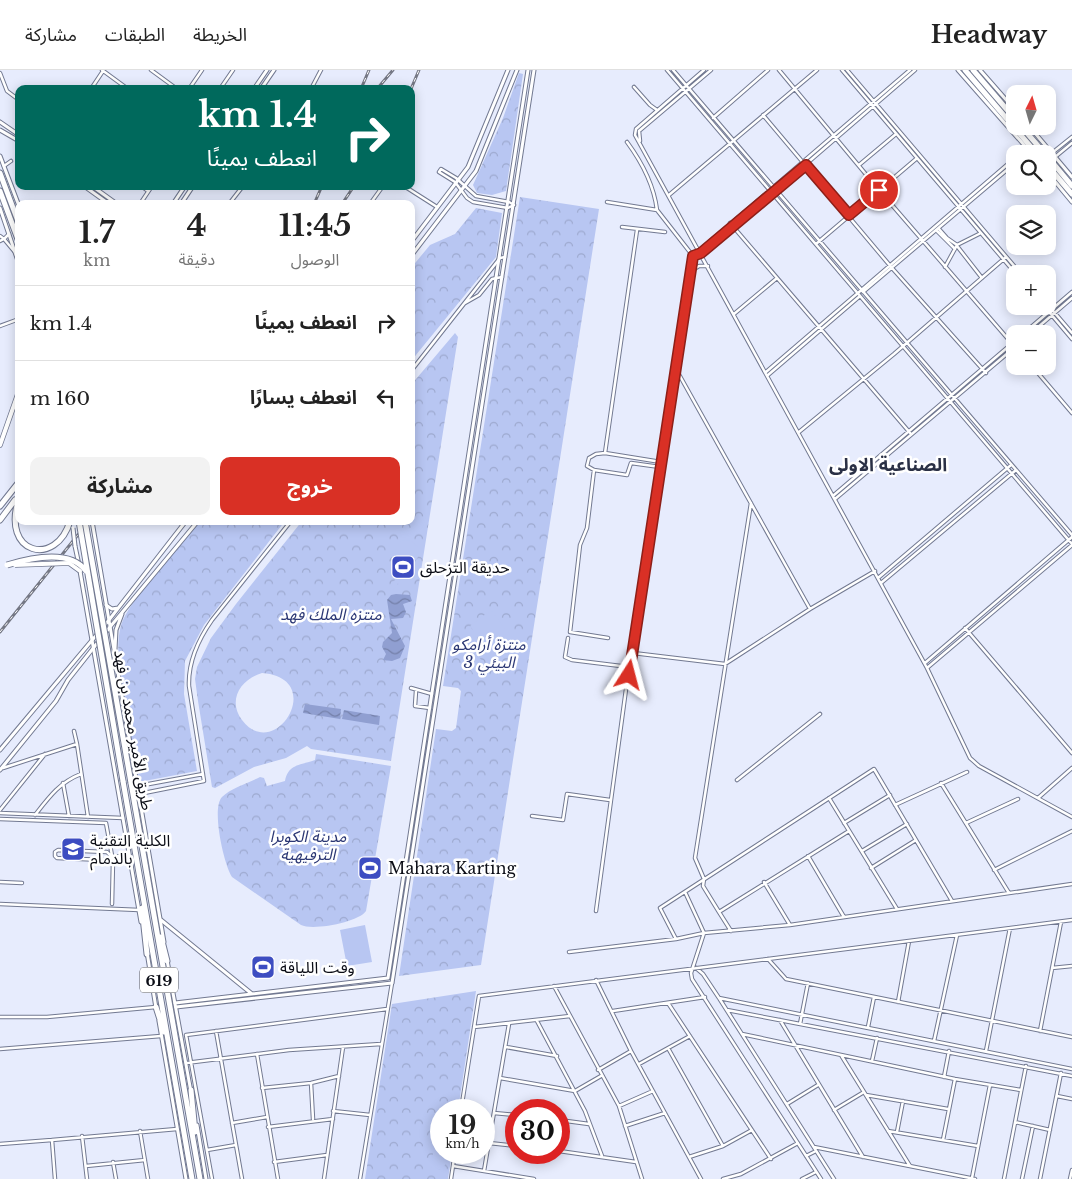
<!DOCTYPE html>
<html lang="ar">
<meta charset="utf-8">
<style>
:root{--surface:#fff;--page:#f2f2f2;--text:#222;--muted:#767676;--line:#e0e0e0;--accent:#d93025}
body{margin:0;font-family:"Libre Baskerville","Noto Sans Arabic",serif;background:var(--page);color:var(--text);direction:rtl;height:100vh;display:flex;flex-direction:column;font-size:19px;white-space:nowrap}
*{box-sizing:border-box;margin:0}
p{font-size:16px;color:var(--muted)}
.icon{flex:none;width:28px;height:28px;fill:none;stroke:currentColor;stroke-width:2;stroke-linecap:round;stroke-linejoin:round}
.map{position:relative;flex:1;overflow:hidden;direction:ltr}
.panel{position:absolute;left:15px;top:130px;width:400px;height:325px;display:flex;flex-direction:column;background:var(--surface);border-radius:10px;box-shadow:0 2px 12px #0003;direction:rtl}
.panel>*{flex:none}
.banner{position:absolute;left:15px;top:15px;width:400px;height:105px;border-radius:10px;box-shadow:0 2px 12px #0003;direction:rtl;background:#00695c;color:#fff;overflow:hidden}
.needle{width:32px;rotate:5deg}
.controls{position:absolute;left:1006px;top:15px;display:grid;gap:10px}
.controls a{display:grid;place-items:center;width:50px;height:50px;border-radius:10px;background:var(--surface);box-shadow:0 2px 12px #0003;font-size:25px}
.speed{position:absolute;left:430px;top:1029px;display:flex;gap:10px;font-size:25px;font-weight:700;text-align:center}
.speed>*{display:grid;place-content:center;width:65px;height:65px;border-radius:50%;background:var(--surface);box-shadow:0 2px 12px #0003;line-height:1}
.speed small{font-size:12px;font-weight:400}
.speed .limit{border:8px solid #d22;background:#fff;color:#111}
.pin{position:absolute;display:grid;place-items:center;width:42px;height:42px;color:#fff;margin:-21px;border:2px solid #fff;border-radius:50%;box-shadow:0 1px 5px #0007}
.me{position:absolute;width:55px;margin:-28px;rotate:9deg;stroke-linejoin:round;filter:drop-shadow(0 0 4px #0008)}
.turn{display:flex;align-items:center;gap:18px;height:105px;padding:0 15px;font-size:22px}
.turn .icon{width:65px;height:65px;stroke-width:2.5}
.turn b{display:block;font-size:35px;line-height:42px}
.eta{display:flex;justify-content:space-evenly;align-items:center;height:85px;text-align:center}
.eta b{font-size:30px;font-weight:700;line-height:35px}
.cta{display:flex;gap:10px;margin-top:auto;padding:10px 15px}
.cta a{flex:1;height:58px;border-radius:10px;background:var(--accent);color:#fff;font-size:20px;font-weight:700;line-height:58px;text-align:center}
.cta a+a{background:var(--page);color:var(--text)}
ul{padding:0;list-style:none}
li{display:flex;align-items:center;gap:15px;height:75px;padding:0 15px;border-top:1px solid var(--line)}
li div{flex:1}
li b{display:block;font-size:19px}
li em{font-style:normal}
header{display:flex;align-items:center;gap:30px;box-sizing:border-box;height:70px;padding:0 25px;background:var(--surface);border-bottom:1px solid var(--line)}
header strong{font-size:24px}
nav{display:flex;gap:28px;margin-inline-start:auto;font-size:18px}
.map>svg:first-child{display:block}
.park{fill:url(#park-crowns);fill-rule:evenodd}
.pitch{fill:#b8c6f2}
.water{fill:url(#water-waves)}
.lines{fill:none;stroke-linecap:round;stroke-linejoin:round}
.minor-casing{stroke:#727991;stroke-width:4.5}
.tertiary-casing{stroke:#727991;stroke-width:5}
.secondary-casing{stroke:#727991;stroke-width:5}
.primary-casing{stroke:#727991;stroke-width:5.5}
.motorway-casing{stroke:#727991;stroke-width:7}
.minor{stroke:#fff;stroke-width:2.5}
.tertiary{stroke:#fff;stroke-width:3}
.secondary{stroke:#fff;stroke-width:3}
.primary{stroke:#fff;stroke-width:4}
.motorway{stroke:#fff;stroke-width:5}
.rail-casing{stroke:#747784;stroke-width:3}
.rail{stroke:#fff;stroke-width:1;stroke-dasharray:4;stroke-linecap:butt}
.secondary-bridge-casing{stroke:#727991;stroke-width:5;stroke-linecap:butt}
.primary-bridge-casing{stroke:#727991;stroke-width:5.5;stroke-linecap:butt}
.motorway-bridge-casing{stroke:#727991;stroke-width:7;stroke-linecap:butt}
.secondary-bridge{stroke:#fff;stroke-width:3}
.primary-bridge{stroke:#fff;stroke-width:4}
.motorway-bridge{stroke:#fff;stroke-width:5}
.route-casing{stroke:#8d1f18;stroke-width:12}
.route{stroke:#d93025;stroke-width:9}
.labels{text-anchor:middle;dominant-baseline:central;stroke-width:5;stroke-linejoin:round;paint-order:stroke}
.shield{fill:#fff;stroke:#54565c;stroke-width:1}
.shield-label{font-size:15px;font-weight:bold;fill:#0b0d16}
.poi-label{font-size:16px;fill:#0b0d16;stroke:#fff;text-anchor:start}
.park-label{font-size:16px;font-style:italic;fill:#2b3774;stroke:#fff}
.street-label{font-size:16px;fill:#0b0d16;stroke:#fff}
.neighbourhood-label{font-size:18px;font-weight:bold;fill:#2a3045;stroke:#fff}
</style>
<header>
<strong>Headway</strong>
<nav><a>الخريطة</a><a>الطبقات</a><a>مشاركة</a></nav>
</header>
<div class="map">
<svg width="1072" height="1109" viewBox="0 0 1072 1109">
<defs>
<pattern id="park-crowns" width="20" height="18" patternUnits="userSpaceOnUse" patternTransform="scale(1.25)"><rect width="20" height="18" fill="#b8c6f2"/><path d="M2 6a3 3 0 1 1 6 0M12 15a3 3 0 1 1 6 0" fill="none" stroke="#9da9cf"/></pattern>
<pattern id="water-waves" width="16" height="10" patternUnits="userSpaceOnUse" patternTransform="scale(1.25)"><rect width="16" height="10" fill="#909fd1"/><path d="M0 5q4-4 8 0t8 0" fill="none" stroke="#7480a9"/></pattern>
</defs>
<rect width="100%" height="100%" fill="#e7ecfd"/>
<path class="park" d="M 519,3 L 523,4 L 506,121 L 492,125 L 477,123 L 473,115 L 503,48 Z
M 520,127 L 599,139 L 481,895 L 399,906 L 436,659 L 452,661 L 456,658 L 461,621 L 458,618 L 443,616 Z
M 476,138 L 502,143 L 496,187 L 411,291 L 411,198 L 430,175 L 455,164 Z
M 455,263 L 458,267 L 391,691 L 311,679 L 307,676 L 286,688 L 254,697 L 215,718 L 212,717 L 198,631 L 195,609 L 197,597 L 211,568 L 236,534 L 302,451 L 411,451 L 411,315 ZM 262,603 C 328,608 275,694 242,650 C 227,630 241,609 262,603 Z
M 200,451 L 285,451 L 204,555 L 185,591 L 184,624 L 197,701 L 139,712 C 133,675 108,583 123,550 C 138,519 178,479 200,451 Z
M 316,684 L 391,696 L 366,841 C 359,852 313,861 301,855 L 232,807 C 224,795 211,738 222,727 C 231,718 248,713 260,707 L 264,708 L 267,716 L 285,711 C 288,694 301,695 315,690 Z
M 476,921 L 458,1040 L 441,1040 L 441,1082 L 452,1083 L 448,1109 L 365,1109 L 392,934 Z"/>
<path class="pitch" d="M 410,470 L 418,477 L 418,487 L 393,520 L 390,519 L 399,502 L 393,495 L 397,489 C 394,482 395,476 401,471 Z
M 491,540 L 517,574 L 496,590 L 470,556 Z
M 473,580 L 487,597 L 475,606 L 462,588 Z
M 365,855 L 372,892 L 347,896 L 340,860 Z
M 434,1076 L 441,1077 L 441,1082 L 447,1083 L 444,1100 L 431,1098 Z"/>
<path class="water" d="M 396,524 L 410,525 L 412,531 L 403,534 L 406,542 L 403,548 L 391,549 L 405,576 L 400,588 L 392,591 L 383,590 L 386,584 L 382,577 L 383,572 L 392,563 L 387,530 L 391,525 Z
M 305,634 L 341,639 L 340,649 L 303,643 Z
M 344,640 L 380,646 L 379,655 L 342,649 Z"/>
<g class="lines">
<g class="minor-casing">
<path id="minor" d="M 102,0 L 128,19
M 151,0 L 177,19
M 667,0 L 1072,474
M 673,0 L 1072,465
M 704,0 L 636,59 L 635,65 L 927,598 L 970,688 L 979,696 L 1072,747
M 779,0 L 879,120 L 1015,277
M 842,0 L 1016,204
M 847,0 L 1021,204
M 0,3 L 7,21 L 19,30
M 634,17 L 650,35 L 657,40
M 91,19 L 103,1
M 189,19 L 202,0
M 220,19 L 233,0
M 311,19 L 321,0
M 763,45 L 892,198 L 986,303
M 713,48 L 768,0
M 640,71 L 639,61 L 711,0
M 627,72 C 641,91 654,116 657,140
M 1052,83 L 1072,67
M 1020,84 L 1027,78
M 1055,87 L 1072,73
M 859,95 L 896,64
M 4,96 L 11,91
M 441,99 L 456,108 L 476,126 L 509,132 L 514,135 L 508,138 L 473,132 L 467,128 L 455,112 L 439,102 Z
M 141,116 L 148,121
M 404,116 L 437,137
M 669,125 L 817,0
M 607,132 L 657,140 L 693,186
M 140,134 L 152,116
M 229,134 L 243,116
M 370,134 L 383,116
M 730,153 L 911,364
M 622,157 L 665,162
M 939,159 L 947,168 L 957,175
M 937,161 L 955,179
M 9,164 L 4,169 L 14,181
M 0,166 L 4,169 L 0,171
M 816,174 L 916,89
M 957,176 L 982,208
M 694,186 L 701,183 L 733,157 L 915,0
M 945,197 L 957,175 L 981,163
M 691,201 L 699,196 L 708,196
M 863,222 L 1015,93
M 465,233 L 479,225 L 492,209 L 502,207
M 1048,235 L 1072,263
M 1044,236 L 1072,269
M 734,244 L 777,208
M 0,256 L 19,249
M 1023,264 L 1072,222
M 1030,264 L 1072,228
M 1032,296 L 1072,343
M 676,299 L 810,539
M 411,301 L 500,188 L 505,187
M 766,302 L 1015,88
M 768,305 L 860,226
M 799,362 L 894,284 L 1006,187
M 605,383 L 637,160
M 660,397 L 631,393 L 627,405 L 594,400 L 587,396 L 589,388 L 596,384 L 605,383 L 661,392
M 594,400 L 587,458 L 580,475 L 570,562 L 608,568
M 834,425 L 1015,271
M 835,429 L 1015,277
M 878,508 L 1011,395
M 881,513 L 1016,400
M 965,558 L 1072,683
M 568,568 L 565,587 L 572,590 L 629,597
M 633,583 L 725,594 L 810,539 L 875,501
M 925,593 L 1072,467
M 927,598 L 1072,475
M 411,618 L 432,624
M 416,621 L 415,636 L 430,638
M 74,661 L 77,674
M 3,698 L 77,674 L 88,747
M 737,710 L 820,644
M 63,713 L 69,746
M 941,713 L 1009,823
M 138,716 L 203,704
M 139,724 L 204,711 L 189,616 C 188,591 198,570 212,550 L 291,451
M 829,728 L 897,839
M 1038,728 L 1072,698
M 895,735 L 967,702
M 0,740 L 45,684
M 0,743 L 123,748
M 35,745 C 49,727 60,712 81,704
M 532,746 L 563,750 L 567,724 L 610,730
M 0,749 L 106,753 L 113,791 L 112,834
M 844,753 L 890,725
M 966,753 L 1018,729
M 862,781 L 907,754
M 808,786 L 844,847
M 112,787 L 104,790 L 57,788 L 55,786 L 55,782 L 58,780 L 107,782 L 112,787 L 129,785
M 871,798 L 916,770
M 994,800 L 1072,761
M 0,812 L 22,813
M 764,812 L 790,855
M 685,822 L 704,863 L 691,903 L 692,909 L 821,1109
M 0,834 L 139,840
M 596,841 L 629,597 L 693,186 L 910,0
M 719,842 L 703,816 L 704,809 L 695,788 L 751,433
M 731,861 L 719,842 L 849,761
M 676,869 L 660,838 L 874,699 L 952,831
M 569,882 L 676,869 L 704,863 L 790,855 L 1072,814
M 768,889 L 786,909 L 1072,967
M 696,898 L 703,904 L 719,928 L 834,1109
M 1052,898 L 1072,896
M 596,910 L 631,981 L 701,1109
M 554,916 L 619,1036 L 642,1109
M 719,928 L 1072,999
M 898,932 L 909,871
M 668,933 L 771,1089
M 727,940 L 1072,1006
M 613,941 L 705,927
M 0,947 L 47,947 L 156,937
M 780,950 L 863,1087
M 537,951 L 585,1041 L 602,1086
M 800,954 L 808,913
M 474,957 L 570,946
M 868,957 L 874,927
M 216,961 L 242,1109
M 1040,961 L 1061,852
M 742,964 L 955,1009 L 1021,1020
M 934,971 L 957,865
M 506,977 L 557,986
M 668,978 L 723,1076
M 0,979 L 161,966
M 986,981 L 1010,858
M 257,984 L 278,1109
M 841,985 L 910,1096
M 872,991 L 877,968
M 186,993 L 289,980 L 381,974
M 639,994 L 690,966
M 598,1000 L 631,981
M 944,1007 L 949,981
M 500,1008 L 575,1021 L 601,1006
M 311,1013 L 313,1049
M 262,1018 L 311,1013 L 339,1006
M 866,1025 L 948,1039
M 1057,1026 L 1072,1029
M 787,1034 L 818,1015
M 619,1036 L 653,1021
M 461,1040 L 479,926 L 1072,850
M 834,1040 L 864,1022
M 333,1041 L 370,1045
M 494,1043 L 516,1045
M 559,1050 L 589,1054
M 1015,1052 L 1050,1060
M 232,1053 L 267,1047
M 625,1056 L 665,1043
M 268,1057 L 333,1049
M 140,1061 L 148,1109
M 888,1061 L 978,1076
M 897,1062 L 903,1031
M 82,1066 L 87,1109
M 943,1070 L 955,1009
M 489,1073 L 516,1076
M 0,1074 L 52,1070
M 814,1077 L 975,1109
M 207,1080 L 236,1075
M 559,1081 L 636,1092
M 806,1086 L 816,1081
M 689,1087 L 723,1076 L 752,1060
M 113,1092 L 116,1109
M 274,1092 L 327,1085
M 86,1096 L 145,1090
M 453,1096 L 534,1109
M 484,1101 L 509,954
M 972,1108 L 990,1015
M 55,1109 L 52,1070 L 177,1059
M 212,1109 L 186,965 L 387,939
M 324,1109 L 343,977
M 360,1109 L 392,913
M 451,1109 L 455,1082
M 723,1109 L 741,1104 L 798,1073
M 802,1109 L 816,1102
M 1004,1109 L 1026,996
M 1022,1109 L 1033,1056
M 1040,1109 L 1061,1003
M 1070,1109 L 1072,1100"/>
</g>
<g class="tertiary-casing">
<path id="tertiary" d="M 254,19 L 267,0
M 261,19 L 274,0
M 0,52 L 19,65
M 0,60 L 19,71
M 84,116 L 109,134
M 92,116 L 117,134
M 173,134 L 185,116
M 181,134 L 193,116
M 411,172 L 468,97 L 508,0
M 411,186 L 476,101 L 517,0
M 106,535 L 112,539 L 118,538
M 115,579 L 116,560 L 122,544
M 0,680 L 109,550 L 186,451
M 0,700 L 56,631 L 68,610 L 110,557 L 198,451
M 161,850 L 252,924
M 175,933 L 388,908 L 528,0
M 176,937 L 392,913 L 534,0"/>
</g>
<g class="secondary-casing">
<path id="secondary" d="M 958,0 L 1032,84
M 980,0 L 1015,40
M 1029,56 L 1072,107
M 0,86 L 19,136
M 1048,103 L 1072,132
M 0,138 L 19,194
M 92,451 L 164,872
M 75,476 L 79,495
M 80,501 L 141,852
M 147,882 L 156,938
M 167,890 L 191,1022
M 159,951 L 186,1109
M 197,1055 L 206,1109"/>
</g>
<g class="primary-casing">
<path id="primary" d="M 0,375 L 19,321"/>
</g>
<g class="motorway-casing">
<path id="motorway" d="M 965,0 L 1037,84
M 973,0 L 1015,49
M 1021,56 L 1045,84
M 1048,87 L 1072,116
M 1048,96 L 1072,124
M 0,103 L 19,154
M 0,121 L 19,172
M 19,141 L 19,144
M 19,428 C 0,486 57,497 70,451
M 0,436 L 19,412
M 0,450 L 15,430
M 123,711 L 192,1109
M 131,713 L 200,1109
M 142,838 L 147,884
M 161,867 L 167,891
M 156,937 L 164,962
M 191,1020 L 195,1062"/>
</g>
<use href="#minor" class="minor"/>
<use href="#tertiary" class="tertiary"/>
<use href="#secondary" class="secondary"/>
<use href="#primary" class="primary"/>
<use href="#motorway" class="motorway"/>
<g class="rail-casing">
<path id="rail" d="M 361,19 L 369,0
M 377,19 L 393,0
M 411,19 L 419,0
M 314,134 L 322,116
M 342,134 L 354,116
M 0,562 L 89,451"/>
</g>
<use href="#rail" class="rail"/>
<g class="secondary-bridge-casing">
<path id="secondary-bridge" d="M 73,458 L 75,476"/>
</g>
<g class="primary-bridge-casing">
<path id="primary-bridge" d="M 15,495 L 69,493 L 80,501"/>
</g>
<g class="motorway-bridge-casing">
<path id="motorway-bridge" d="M 79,451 L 123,711
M 85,451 L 131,713
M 7,495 C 30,488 70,479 86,501"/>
</g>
<use href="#secondary-bridge" class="secondary-bridge"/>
<use href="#primary-bridge" class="primary-bridge"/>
<use href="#motorway-bridge" class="motorway-bridge"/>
</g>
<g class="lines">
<g class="route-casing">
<path id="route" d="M 629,605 L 693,186 L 701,183 L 806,95 L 849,145 L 879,120"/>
</g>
<use href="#route" class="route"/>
</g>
<defs>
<g id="stadium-square" transform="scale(1.25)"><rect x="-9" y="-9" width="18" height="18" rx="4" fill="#3d4dc1" stroke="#fff"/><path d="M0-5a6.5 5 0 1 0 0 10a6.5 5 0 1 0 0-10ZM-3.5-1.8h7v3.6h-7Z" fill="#fff"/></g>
<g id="school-square" transform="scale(1.25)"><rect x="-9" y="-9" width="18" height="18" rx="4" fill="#3d4dc1" stroke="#fff"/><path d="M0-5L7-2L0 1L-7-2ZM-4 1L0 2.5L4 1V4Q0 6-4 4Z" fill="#fff"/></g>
</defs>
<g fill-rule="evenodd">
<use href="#stadium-square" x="403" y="497"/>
<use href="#school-square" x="73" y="779"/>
<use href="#stadium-square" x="370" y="798"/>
<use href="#stadium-square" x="263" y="897"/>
</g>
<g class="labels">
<rect class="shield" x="140" y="897.5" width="38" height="25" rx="4"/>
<g class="shield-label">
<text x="159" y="910">619</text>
</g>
<g class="poi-label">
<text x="420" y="497">حديقة التزحلق</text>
<text x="90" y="770">الكلية التقنية<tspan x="90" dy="18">بالدمام</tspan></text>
<text x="388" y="798">Mahara Karting</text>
<text x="280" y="897">وقت اللياقة</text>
</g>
<g class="park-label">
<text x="331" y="544">منتزه الملك فهد</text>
<text x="489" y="574">منتزة أرامكو<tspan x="489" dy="18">البيئي 3</tspan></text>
<text x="308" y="766">مدينة الكوبرا<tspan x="308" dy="18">الترفيهية</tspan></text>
</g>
<g class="street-label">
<text transform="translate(134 660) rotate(80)">طريق الأمير محمد بن فهد</text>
</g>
<g class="neighbourhood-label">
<text x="888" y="395">الصناعية الاولى</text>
</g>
</g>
</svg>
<div class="controls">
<a><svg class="needle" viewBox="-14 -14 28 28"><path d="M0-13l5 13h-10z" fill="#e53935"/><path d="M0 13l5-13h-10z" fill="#767676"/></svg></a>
<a><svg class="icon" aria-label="search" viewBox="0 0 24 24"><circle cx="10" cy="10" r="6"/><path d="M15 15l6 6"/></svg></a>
<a><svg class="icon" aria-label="layers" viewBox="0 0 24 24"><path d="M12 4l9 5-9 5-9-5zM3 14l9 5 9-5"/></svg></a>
<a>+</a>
<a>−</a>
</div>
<div class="speed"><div>19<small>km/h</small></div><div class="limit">30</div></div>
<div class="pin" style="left:879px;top:120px;background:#d93025"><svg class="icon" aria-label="arrive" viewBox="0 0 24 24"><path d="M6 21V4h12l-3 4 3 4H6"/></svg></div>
<svg class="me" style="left:629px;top:605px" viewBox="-20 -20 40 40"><path d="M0-17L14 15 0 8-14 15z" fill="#d93025" stroke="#fff" stroke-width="4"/></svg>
<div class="banner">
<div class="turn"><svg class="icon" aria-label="right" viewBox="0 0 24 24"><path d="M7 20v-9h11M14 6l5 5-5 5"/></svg><div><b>1.4 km</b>انعطف يمينًا</div></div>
</div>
<section class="panel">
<div class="eta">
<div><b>11:45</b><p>الوصول</p></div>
<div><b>4</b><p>دقيقة</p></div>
<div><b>1.7</b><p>km</p></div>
</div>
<ul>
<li><svg class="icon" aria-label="right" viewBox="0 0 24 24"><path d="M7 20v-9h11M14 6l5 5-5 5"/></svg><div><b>انعطف يمينًا</b></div><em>1.4 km</em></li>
<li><svg class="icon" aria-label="left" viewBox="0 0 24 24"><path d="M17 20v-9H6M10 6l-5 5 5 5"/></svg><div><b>انعطف يسارًا</b></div><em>160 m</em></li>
</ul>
<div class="cta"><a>خروج</a><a>مشاركة</a></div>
</section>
</div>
